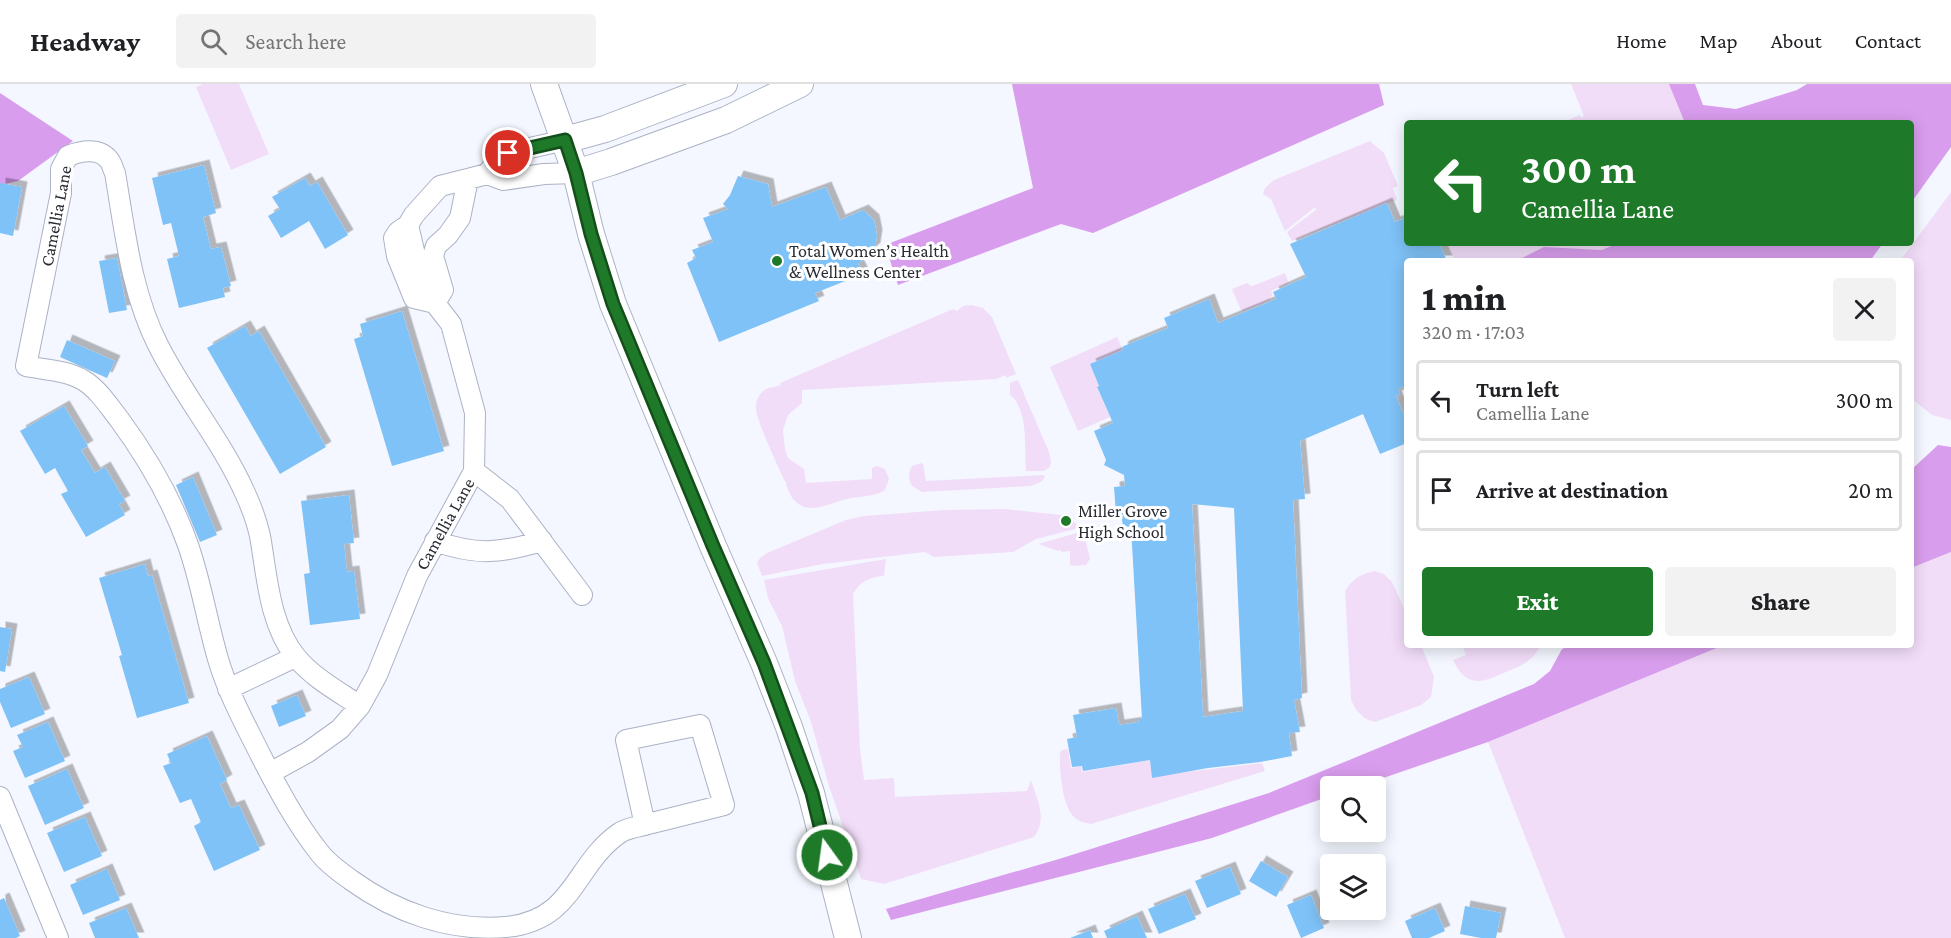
<!DOCTYPE html>
<meta charset="utf-8">
<style>
:root{--surface:#fff;--page:#f2f2f2;--text:#202124;--muted:#757577;--line:#e0e0e0;--accent:#1e7929}
body{margin:0;font-family:"Crimson Pro",serif;background:var(--page);color:var(--text);height:100vh;display:flex;flex-direction:column;font-size:22px;white-space:nowrap}
*{box-sizing:border-box;margin:0}
p{font-size:20px;color:var(--muted)}
.icon{flex:none;width:33px;height:33px;fill:none;stroke:currentColor;stroke-width:2;stroke-linecap:round;stroke-linejoin:round}
.map{position:relative;flex:1;overflow:hidden}
.side{position:absolute;left:1404px;top:174px;width:510px;height:390px;display:flex;flex-direction:column;background:var(--surface);border-radius:6px;box-shadow:0 3px 15px #0003}
.side>*{flex:none}
.guide{position:absolute;left:1404px;top:36px;width:510px;height:126px;border-radius:6px;box-shadow:0 3px 15px #0003;background:#1e7929;color:#fff;overflow:hidden}
.fabs{position:absolute;left:1320px;top:692px;display:grid;gap:12px}
.fabs a{display:grid;place-items:center;width:66px;height:66px;border-radius:6px;background:var(--surface);box-shadow:0 3px 15px #0003;font-size:30px}
.pin{position:absolute;display:grid;place-items:center;width:51px;height:51px;color:#fff;margin:-26px;border:3px solid #fff;border-radius:50%;box-shadow:0 2px 6px #0007}
.me{position:absolute;width:66px;margin:-33px;rotate:346deg;stroke-linejoin:round;filter:drop-shadow(0 0 4px #0008)}
.turn{display:flex;align-items:center;gap:21px;height:126px;padding:0 18px;font-size:27px}
.turn .icon{width:78px;height:78px;stroke-width:2.5}
.turn b{display:block;font-size:42px;line-height:51px}
.round{display:grid;place-items:center;flex:none;width:63px;height:63px;border-radius:6px;background:var(--page)}
.headline{display:flex;align-items:center;justify-content:space-between;height:102px;padding:0 18px}
h1{font-size:36px;font-weight:800;line-height:45px}
.button{display:flex;gap:12px;margin-top:auto;padding:12px 18px}
.button a{flex:1;height:69px;border-radius:6px;background:var(--accent);color:#fff;font-size:24px;font-weight:800;line-height:69px;text-align:center}
.button a+a{background:var(--page);color:var(--text)}
ul{padding:0;list-style:none}
li{display:flex;align-items:center;gap:18px;height:81px;margin:0 12px 9px;padding:0 6px;border:3px solid var(--line);border-radius:6px}
li div{flex:1}
li b{display:block;font-size:22px}
li em{font-style:normal}
header{display:flex;align-items:center;gap:36px;box-sizing:border-box;height:84px;padding:0 30px;background:var(--surface);border-bottom:2px solid var(--line)}
header strong{font-size:28px}
nav{display:flex;gap:33px;margin-inline-start:auto;font-size:21px}
.search{width:420px;height:54px;background:var(--page);display:flex;align-items:center;gap:15px;box-sizing:border-box;padding:0 21px;border-radius:6px;color:var(--muted);font-size:22px}
.map>svg:first-child{display:block}
.green{fill:#f2ddf9}
.forest{fill:#d99ded}
.building{fill:#7fc2f7;fill-rule:evenodd;filter:url(#shadow)}
.lines{fill:none;stroke-linecap:round;stroke-linejoin:round}
.minor-casing{stroke:#abb2c4;stroke-width:22}
.major-casing{stroke:#abb2c4;stroke-width:28}
.minor{stroke:#fff;stroke-width:20}
.major{stroke:#fff;stroke-width:26}
.route-casing{stroke:#144f1b;stroke-width:15}
.route{stroke:#1e7929;stroke-width:10}
.poi-dot{fill:#1e7929;stroke:#fff;stroke-width:2}
.labels{text-anchor:middle;dominant-baseline:central;stroke-width:6;stroke-linejoin:round;paint-order:stroke}
.street-label{font-size:18px;fill:#292c33;stroke:#fff}
.poi-label{font-size:18px;fill:#292c33;stroke:#fff;text-anchor:start}
</style>
<header>
<strong>Headway</strong>
<div class="search"><svg class="icon" aria-label="search" viewBox="0 0 24 24"><circle cx="10" cy="10" r="6"/><path d="M15 15l6 6"/></svg>Search here</div>
<nav><a>Home</a><a>Map</a><a>About</a><a>Contact</a></nav>
</header>
<div class="map">
<svg width="1951" height="854" viewBox="0 0 1951 854">
<defs>
<filter id="shadow"><feDropShadow dx="5.5" dy="-5.5" stdDeviation="0" flood-color="#0004"/></filter>
</defs>
<rect width="100%" height="100%" fill="#f4f7ff"/>
<path class="green" d="M 203,0 L 239,0 L 269,70 L 231,86 L 196,3 Z
M 1571,0 L 1672,0 L 1689,39 L 1561,39 L 1580,31 L 1581,34 L 1584,32 Z
M 1370,57 L 1384,69 L 1398,102 L 1393,104 L 1397,116 L 1292,157 L 1287,148 L 1317,125 L 1314,124 L 1285,147 L 1271,115 L 1263,110 L 1265,104 L 1274,96 Z
M 1951,108 L 1951,336 L 1932,331 L 1911,314 L 1911,177 L 1900,177 Z
M 1447,159 L 1618,159 L 1602,166 L 1544,164 L 1516,177 L 1455,177 Z
M 1285,189 L 1289,199 L 1271,207 L 1273,212 L 1270,213 L 1270,216 L 1244,227 L 1241,226 L 1232,205 L 1247,199 L 1251,202 L 1255,201 Z
M 971,221 L 983,224 L 992,233 L 1016,290 L 1006,294 L 1006,291 L 996,295 L 802,306 L 802,319 L 788,331 L 783,346 L 785,366 L 788,374 L 804,385 L 806,399 L 872,395 L 872,384 L 877,382 L 885,385 L 889,395 L 885,406 C 874,413 860,412 847,415 C 829,419 808,433 793,415 C 789,409 786,403 786,398 L 784,396 C 778,382 756,336 756,324 C 755,318 759,311 763,307 C 769,302 774,304 781,301 L 780,299 L 953,225 L 957,227 L 963,222 Z
M 1117,253 L 1123,266 L 1090,280 L 1099,302 L 1097,304 L 1110,333 L 1078,347 L 1050,283 Z
M 1018,296 L 1049,368 L 1051,377 L 1050,383 L 1044,387 L 1026,387 C 1024,365 1029,325 1010,311 L 1010,299 Z
M 921,379 L 923,380 L 926,397 L 1043,391 L 1045,393 L 1041,398 L 1031,402 L 922,408 L 912,402 C 908,395 908,389 912,382 Z
M 1004,425 L 1061,431 C 1063,436 1065,437 1070,435 L 1078,441 L 1075,445 L 1036,455 L 1013,468 L 934,473 L 925,468 L 823,480 L 762,492 L 757,479 L 760,474 L 767,469 L 846,436 L 864,432 L 944,426 Z
M 1077,449 L 1084,450 L 1090,475 L 1086,481 L 1073,482 L 1070,481 L 1070,467 L 1061,468 L 1061,466 L 1058,467 L 1038,460 Z
M 1951,468 L 1951,854 L 1565,854 L 1488,658 L 1724,561 L 1911,561 L 1911,484 Z
M 886,475 L 884,492 C 869,493 861,497 853,510 L 860,665 L 864,696 L 894,694 L 895,713 L 1027,707 L 1031,696 C 1037,716 1048,734 1034,753 L 884,800 L 861,795 L 829,702 L 811,638 L 795,597 L 782,542 L 768,514 L 764,496 Z
M 1375,487 L 1384,490 L 1392,498 L 1407,531 L 1407,561 L 1421,561 L 1434,593 L 1431,613 L 1421,621 L 1375,638 L 1366,635 L 1357,627 L 1351,616 L 1345,507 C 1353,494 1361,490 1375,487 Z
M 1462,561 L 1541,561 C 1533,576 1524,581 1508,587 C 1484,598 1467,606 1453,576 L 1466,571 Z
M 1068,665 L 1071,684 L 1081,682 L 1082,688 L 1150,676 L 1152,692 L 1262,679 L 1265,687 L 1091,740 C 1085,739 1078,737 1074,733 C 1062,721 1059,685 1060,669 L 1062,666 Z"/>
<path class="forest" d="M 1012,0 L 1379,0 L 1384,21 L 1093,149 L 1061,140 L 898,201 L 885,161 L 1033,104 Z
M 1669,0 L 1695,0 L 1703,21 L 1736,25 L 1797,6 L 1807,0 L 1951,0 L 1951,63 L 1911,119 L 1911,39 L 1685,39 Z
M 0,9 L 73,57 L 18,97 L 0,101 Z
M 1618,159 L 1883,159 L 1870,177 L 1516,177 L 1544,163 L 1602,166 Z
M 1938,361 L 1951,363 L 1951,468 L 1911,484 L 1911,386 Z
M 1573,561 L 1724,561 L 1488,658 L 1360,702 L 1330,702 L 1330,712 L 1212,754 L 891,836 L 886,825 L 1059,775 L 1269,709 L 1534,600 L 1550,587 L 1562,565 Z"/>
<path class="building" d="M 204,81 L 216,129 L 203,133 L 211,165 L 221,163 L 231,202 L 223,204 L 225,213 L 179,224 L 167,175 L 179,172 L 171,139 L 163,141 L 152,94 Z
M 738,92 L 768,100 L 772,123 L 826,103 L 840,136 L 863,126 L 874,136 L 877,151 L 875,164 L 858,180 L 863,190 L 815,209 L 819,217 L 719,258 L 687,179 L 696,174 L 692,166 L 713,158 L 703,134 L 728,125 L 723,120 L 730,111 Z
M 305,94 L 310,102 L 317,98 L 348,151 L 325,165 L 309,137 L 281,154 L 268,132 L 280,125 L 272,113 Z
M 0,99 L 22,103 L 13,152 L 0,149 Z
M 1387,119 L 1395,138 L 1407,133 L 1407,159 L 1439,159 L 1447,177 L 1407,177 L 1407,301 L 1398,305 L 1400,310 L 1396,312 L 1407,339 L 1407,359 L 1380,370 L 1363,330 L 1300,357 L 1305,415 L 1293,416 L 1302,614 L 1294,616 L 1300,648 L 1289,649 L 1292,672 L 1260,678 L 1208,684 L 1152,694 L 1150,676 L 1083,687 L 1082,682 L 1072,683 L 1067,655 L 1077,653 L 1073,631 L 1116,624 L 1119,641 L 1139,638 L 1138,635 L 1142,635 L 1131,443 L 1123,442 L 1121,430 L 1116,430 L 1114,403 L 1125,402 L 1124,391 L 1104,381 L 1106,376 L 1094,347 L 1113,339 L 1097,303 L 1099,302 L 1090,280 L 1123,266 L 1122,264 L 1124,262 L 1168,244 L 1164,234 L 1209,215 L 1218,239 L 1276,215 L 1273,208 L 1306,193 L 1290,160 ZM 1192,420 L 1234,424 L 1243,627 L 1203,633 Z
M 117,174 L 127,226 L 109,229 L 99,177 Z
M 402,227 L 444,367 L 392,382 L 354,255 L 363,252 L 360,240 Z
M 245,242 L 251,252 L 259,247 L 326,363 L 280,390 L 207,264 Z
M 67,256 L 115,277 L 107,294 L 60,273 Z
M 64,322 L 88,362 L 81,366 L 95,389 L 105,383 L 125,417 L 119,420 L 125,431 L 86,453 L 61,410 L 68,407 L 55,384 L 45,390 L 20,347 Z
M 193,393 L 217,451 L 200,458 L 176,401 Z
M 349,411 L 354,459 L 344,460 L 347,488 L 354,487 L 360,535 L 310,541 L 304,490 L 310,489 L 301,417 Z
M 145,480 L 148,492 L 152,491 L 189,619 L 137,634 L 119,572 L 122,571 L 99,494 Z
M 0,543 L 12,545 L 5,588 L 0,587 Z
M 29,593 L 45,630 L 11,644 L 0,618 L 0,605 Z
M 297,611 L 306,632 L 279,643 L 271,622 Z
M 48,638 L 65,677 L 25,694 L 13,667 L 23,663 L 17,651 Z
M 207,652 L 227,696 L 220,700 L 231,724 L 239,721 L 260,766 L 214,787 L 194,742 L 201,738 L 191,715 L 180,719 L 163,682 L 171,679 L 167,670 Z
M 67,685 L 84,724 L 45,741 L 28,702 Z
M 85,733 L 102,772 L 64,788 L 47,749 Z
M 1261,777 L 1288,793 L 1276,813 L 1249,797 Z
M 1230,783 L 1241,810 L 1207,824 L 1195,797 Z
M 107,785 L 120,816 L 83,831 L 70,801 Z
M 1185,810 L 1196,835 L 1159,850 L 1148,825 Z
M 1311,811 L 1324,844 L 1301,854 L 1287,821 Z
M 4,814 L 20,852 L 16,854 L 0,854 L 0,816 Z
M 1465,822 L 1501,829 L 1496,854 L 1481,854 L 1460,850 Z
M 126,824 L 139,854 L 95,854 L 89,839 Z
M 1435,824 L 1445,847 L 1429,854 L 1412,854 L 1405,837 Z
M 1137,832 L 1147,854 L 1107,854 L 1104,847 Z
M 1090,846 L 1093,854 L 1070,854 Z"/>
<g class="lines">
<g class="minor-casing">
<path id="minor" d="M 487,90 L 500,73 L 508,69 L 565,56
M 408,141 L 398,148 L 394,154 L 397,172 L 414,214 L 435,219
M 435,219 L 443,206 L 433,172 L 436,162 L 448,151 L 460,134 L 468,95
M 474,387 L 510,415 L 582,511
M 435,457 C 477,472 501,469 542,457
M 228,605 L 295,573
M 360,622 C 339,608 312,593 296,573 C 269,540 267,491 260,452 C 257,438 251,422 245,409 C 222,357 183,311 158,261 C 131,208 125,147 115,89 C 113,86 112,79 109,76 C 99,63 80,67 68,72 L 61,85 L 61,109 L 26,282 C 45,286 66,286 83,296 C 98,305 108,321 119,335 C 147,373 172,416 188,461 C 201,498 207,537 218,575 C 228,609 245,640 261,672 C 278,705 296,739 319,768 C 327,779 340,788 351,796 C 395,828 450,848 506,843 C 576,836 573,780 621,748 C 630,743 642,742 652,739 C 676,733 700,727 724,721 L 700,641 L 626,656 L 645,741
M 270,689 L 308,668 L 340,645 L 360,622 L 377,591 L 417,492 L 474,387 L 475,329 L 451,240 L 427,209 L 415,171 L 408,141 L 414,131 L 440,102 L 468,95 L 487,90 L 503,96 L 544,90 L 576,89
M 0,713 L 58,854"/>
</g>
<g class="major-casing">
<path id="major" d="M 544,0 L 576,89 L 591,150 L 613,220 L 713,462 L 764,579 L 789,643 L 811,709 L 848,854
M 565,56 L 605,45 L 724,0
M 576,89 L 611,78 L 726,36 L 800,0"/>
</g>
<use href="#minor" class="minor"/>
<use href="#major" class="major"/>
</g>
<g class="lines">
<g class="route-casing">
<path id="route" d="M 508,69 L 565,56 L 576,89 L 591,150 L 613,220 L 713,462 L 764,579 L 812,709 L 827,771"/>
</g>
<use href="#route" class="route"/>
</g>
<g class="poi-dot">
<circle cx="777" cy="177" r="6"/>
<circle cx="1066" cy="437" r="6"/>
</g>
<g class="labels">
<g class="street-label">
<text transform="translate(56 132) rotate(-79)">Camellia Lane</text>
<text transform="translate(445 440) rotate(-61)">Camellia Lane</text>
</g>
<g class="poi-label">
<text x="789" y="167">Total Women’s Health<tspan x="789" dy="21">&amp; Wellness Center</tspan></text>
<text x="1078" y="427">Miller Grove<tspan x="1078" dy="21">High School</tspan></text>
</g>
</g>
</svg>
<div class="fabs">
<a><svg class="icon" aria-label="search" viewBox="0 0 24 24"><circle cx="10" cy="10" r="6"/><path d="M15 15l6 6"/></svg></a>
<a><svg class="icon" aria-label="layers" viewBox="0 0 24 24"><path d="M12 4l9 5-9 5-9-5zM3 14l9 5 9-5"/></svg></a>
</div>
<div class="pin" style="left:508px;top:69px;background:#d93025"><svg class="icon" aria-label="arrive" viewBox="0 0 24 24"><path d="M6 21V4h12l-3 4 3 4H6"/></svg></div>
<svg class="me" style="left:827px;top:771px" viewBox="-20 -20 40 40"><circle r="17" fill="#1e7929" stroke="#fff" stroke-width="3"/><path d="M0-11L8 9 0 5-8 9z" fill="#fff"/></svg>
<div class="guide">
<div class="turn"><svg class="icon" aria-label="left" viewBox="0 0 24 24"><path d="M17 20v-9H6M10 6l-5 5 5 5"/></svg><div><b>300 m</b>Camellia Lane</div></div>
</div>
<section class="side">
<div class="headline"><div><h1>1 min</h1><p>320 m · 17:03</p></div><a class="round"><svg class="icon" aria-label="close" viewBox="0 0 24 24"><path d="M6 6l12 12M18 6L6 18"/></svg></a></div>
<ul>
<li><svg class="icon" aria-label="left" viewBox="0 0 24 24"><path d="M17 20v-9H6M10 6l-5 5 5 5"/></svg><div><b>Turn left</b><p>Camellia Lane</p></div><em>300 m</em></li>
<li><svg class="icon" aria-label="arrive" viewBox="0 0 24 24"><path d="M6 21V4h12l-3 4 3 4H6"/></svg><div><b>Arrive at destination</b></div><em>20 m</em></li>
</ul>
<div class="button"><a>Exit</a><a>Share</a></div>
</section>
</div>
